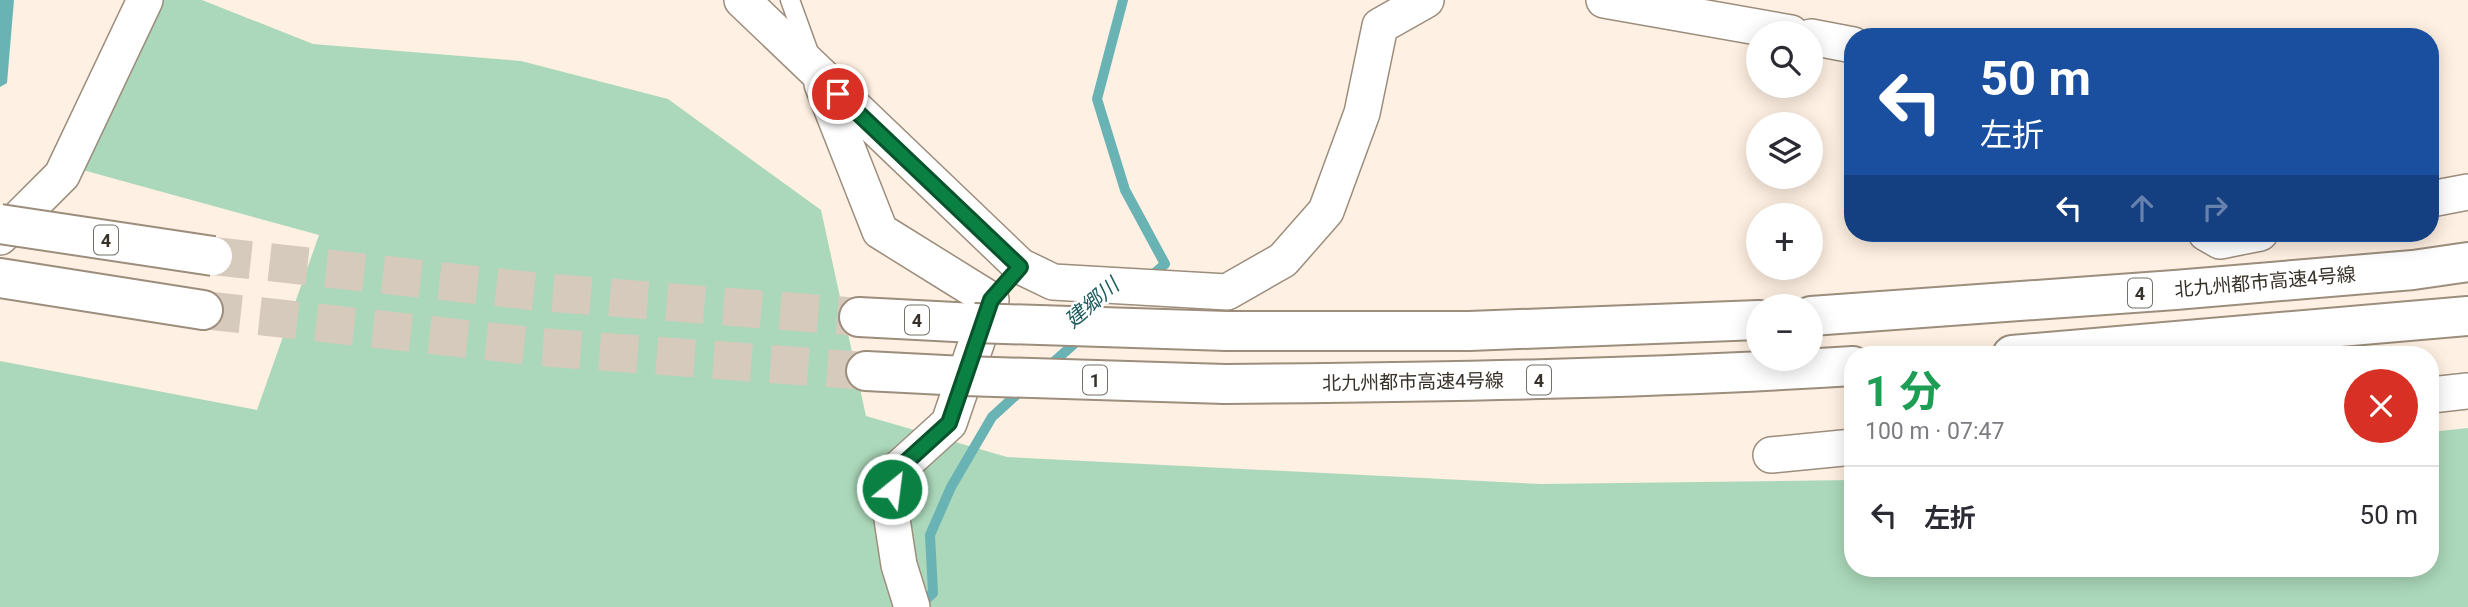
<!DOCTYPE html>
<html lang="ja">
<meta charset="utf-8">
<style>
:root{--surface:#fff;--page:#f2f2f3;--text:#2b2b33;--muted:#7c7c81;--line:#e1e1e2}
body{margin:0;font-family:Roboto,"Noto Sans JP",sans-serif;background:var(--page);color:var(--text);height:100vh;display:flex;flex-direction:column;font-size:26px;white-space:nowrap}
*{box-sizing:border-box;margin:0}
p{font-size:23px;color:var(--muted)}
.icon{flex:none;width:38px;height:38px;fill:none;stroke:currentColor;stroke-width:2;stroke-linecap:round;stroke-linejoin:round}
.map{position:relative;flex:1;overflow:hidden}
.side{position:absolute;left:1844px;top:346px;width:595px;height:231px;display:flex;flex-direction:column;background:var(--surface);border-radius:28px;box-shadow:0 4px 18px #0003}
.side>*{flex:none}
.guide{position:absolute;left:1844px;top:28px;width:595px;height:214px;border-radius:28px;box-shadow:0 4px 18px #0003;background:#1a4fa0;color:#fff;overflow:hidden}
.fabs{position:absolute;left:1746px;top:21px;display:grid;gap:14px}
.fabs a{display:grid;place-items:center;width:77px;height:77px;border-radius:50%;background:var(--surface);box-shadow:0 4px 18px #0003;font-size:35px}
.pin{position:absolute;display:grid;place-items:center;width:60px;height:60px;color:#fff;margin:-30px;border:4px solid #fff;border-radius:50%;box-shadow:0 2px 7px #0007}
.me{position:absolute;width:77px;margin:-38px;rotate:29deg;stroke-linejoin:round;filter:drop-shadow(0 0 5px #0008)}
.turn{display:flex;align-items:center;gap:24px;height:147px;padding:0 21px;font-size:32px}
.turn .icon{width:91px;height:91px;stroke-width:2.5}
.turn b{display:block;font-size:49px;line-height:60px}
.lanes{display:flex;align-items:center;height:66px;padding:0 21px;background:#0003;justify-content:center;gap:35px;direction:ltr}
.lanes .off{opacity:.35}
.round{display:grid;place-items:center;flex:none;width:74px;height:74px;border-radius:37px;background:var(--page)}
.headline{display:flex;align-items:center;justify-content:space-between;height:119px;padding:0 21px}
h1{font-size:42px;font-weight:700;line-height:52px;color:#1e9e55}
ul{padding:0;list-style:none}
li{display:flex;align-items:center;gap:21px;height:98px;padding:0 21px;border-top:2px solid var(--line)}
li div{flex:1}
li b{display:block;font-size:26px}
li em{font-style:normal}
.map>svg:first-child{display:block}
.green{fill:#abd8ba}
.water{fill:#69b3b5}
.lines{fill:none;stroke-linecap:round;stroke-linejoin:round}
.stream{stroke:#69b3b5;stroke-width:10}
.motorway-tunnel{stroke:#d6cabd;stroke-width:38;stroke-dasharray:38 19;stroke-linecap:butt}
.service-casing{stroke:#9c8d7c;stroke-width:21}
.minor-casing{stroke:#9c8d7c;stroke-width:38}
.motorway-casing{stroke:#9c8d7c;stroke-width:42}
.service{stroke:#fff;stroke-width:18}
.minor{stroke:#fff;stroke-width:35}
.motorway{stroke:#fff;stroke-width:38}
.motorway-bridge-casing{stroke:#9c8d7c;stroke-width:42;stroke-linecap:butt}
.motorway-bridge{stroke:#fff;stroke-width:38}
.route-casing{stroke:#07532c;stroke-width:18}
.route{stroke:#0b8043;stroke-width:12}
.labels{text-anchor:middle;dominant-baseline:central;stroke-width:5;stroke-linejoin:round;paint-order:stroke}
.shield{fill:#fff;stroke:#736f69;stroke-width:2}
.shield-label{font-size:18px;font-weight:bold;fill:#373129}
.street-label{font-size:19px;fill:#373129;stroke:#fff}
.water-label{font-size:21px;font-style:italic;fill:#1e5c5e;stroke:#fff}
</style>
<div class="map">
<svg width="2468" height="607" viewBox="0 0 2468 607">
<rect width="100%" height="100%" fill="#fef0e2"/>
<path class="green" d="M 160,0 L 202,0 L 313,44 L 521,61 L 668,99 L 821,210 L 866,416 L 1007,457 L 1541,484 L 1853,480 L 1853,569 L 2431,569 L 2431,432 L 2468,428 L 2468,607 L 0,607 L 0,361 L 257,410 L 319,235 L 79,169 Z"/>
<path class="water" d="M 0,0 L 14,0 L 7,83 L 0,87 Z"/>
<g class="lines">
<path class="stream" d="M 1123,0 L 1097,99 L 1125,190 L 1165,264 L 1148,279
M 1048,367 L 1083,336
M 918,607 L 933,593 L 930,535 L 951,487 L 992,417 L 1025,387"/>
<path class="motorway-tunnel" d="M 213,256 L 541,292 L 859,317
M 203,310 L 540,347 L 866,371"/>
<g class="service-casing">
<path id="service" d="M 790,0 L 810,55"/>
</g>
<g class="minor-casing">
<path id="minor" d="M 742,0 L 1020,266 L 1053,282 L 1227,292 L 1283,260 L 1326,211 L 1362,113 L 1380,26 L 1426,0
M 1604,0 L 1791,33
M 1811,37 L 1853,45
M 822,84 L 880,231 L 991,300 L 949,423 L 895,472 L 890,506 L 899,565 L 912,607
M 2431,199 L 2468,192
M 2206,233 L 2220,241 L 2260,233
M 0,237 L 62,175 L 145,0
M 2431,395 L 2468,391
M 1771,455 L 1853,447"/>
</g>
<g class="motorway-casing">
<path id="motorway" d="M 0,278 L 203,310
M 1811,316 L 2175,290 L 2413,270 L 2468,262
M 859,317 L 974,323
M 1227,331 L 1469,331 L 1759,320
M 2012,355 L 2468,316
M 866,371 L 964,376
M 1225,384 C 1435,382 1644,379 1853,366"/>
</g>
<use href="#service" class="service"/>
<use href="#minor" class="minor"/>
<use href="#motorway" class="motorway"/>
<g class="motorway-bridge-casing">
<path id="motorway-bridge" d="M 0,224 L 213,256
M 974,323 L 1227,331
M 964,376 L 1225,384"/>
</g>
<use href="#motorway-bridge" class="motorway-bridge"/>
</g>
<g class="lines">
<g class="route-casing">
<path id="route" d="M 838,94 L 1020,267 L 991,300 L 949,423 L 895,472 L 892,489"/>
</g>
<use href="#route" class="route"/>
</g>
<g class="labels">
<g class="shield">
<rect x="94" y="225.5" width="24" height="29" rx="5"/>
<rect x="2128" y="278.5" width="24" height="29" rx="5"/>
<rect x="905" y="305.5" width="24" height="29" rx="5"/>
<rect x="1083" y="365.5" width="24" height="29" rx="5"/>
<rect x="1527" y="365.5" width="24" height="29" rx="5"/>
</g>
<g class="shield-label">
<text x="106" y="240">4</text>
<text x="2140" y="293">4</text>
<text x="917" y="320">4</text>
<text x="1095" y="380">1</text>
<text x="1539" y="380">4</text>
</g>
<g class="street-label">
<text transform="translate(2265 282) rotate(-5)">北九州都市高速4号線</text>
<text transform="translate(1413 382) rotate(-1)">北九州都市高速4号線</text>
</g>
<g class="water-label">
<text transform="translate(1092 303) rotate(-41)">建郷川</text>
</g>
</g>
</svg>
<div class="fabs">
<a><svg class="icon" aria-label="search" viewBox="0 0 24 24"><circle cx="10" cy="10" r="6"/><path d="M15 15l6 6"/></svg></a>
<a><svg class="icon" aria-label="layers" viewBox="0 0 24 24"><path d="M12 4l9 5-9 5-9-5zM3 14l9 5 9-5"/></svg></a>
<a>+</a>
<a>−</a>
</div>
<div class="pin" style="left:838px;top:94px;background:#d93025"><svg class="icon" aria-label="arrive" viewBox="0 0 24 24"><path d="M6 21V4h12l-3 4 3 4H6"/></svg></div>
<svg class="me" style="left:892px;top:489px" viewBox="-20 -20 40 40"><circle r="17" fill="#0b8043" stroke="#fff" stroke-width="3"/><path d="M0-11L8 9 0 5-8 9z" fill="#fff"/></svg>
<div class="guide">
<div class="turn"><svg class="icon" aria-label="left" viewBox="0 0 24 24"><path d="M17 20v-9H6M10 6l-5 5 5 5"/></svg><div><b>50 m</b>左折</div></div>
<div class="lanes"><svg class="icon" aria-label="left" viewBox="0 0 24 24"><path d="M17 20v-9H6M10 6l-5 5 5 5"/></svg><svg class="icon off" aria-label="ahead" viewBox="0 0 24 24"><path d="M12 20V5M6 11l6-6 6 6"/></svg><svg class="icon off" aria-label="right" viewBox="0 0 24 24"><path d="M7 20v-9h11M14 6l5 5-5 5"/></svg></div>
</div>
<section class="side">
<div class="headline"><div><h1>1 分</h1><p>100 m · 07:47</p></div><a class="round" style="background:#d93025;color:#fff"><svg class="icon" aria-label="close" viewBox="0 0 24 24"><path d="M6 6l12 12M18 6L6 18"/></svg></a></div>
<ul>
<li><svg class="icon" aria-label="left" viewBox="0 0 24 24"><path d="M17 20v-9H6M10 6l-5 5 5 5"/></svg><div><b>左折</b></div><em>50 m</em></li>
</ul>
</section>
</div>
